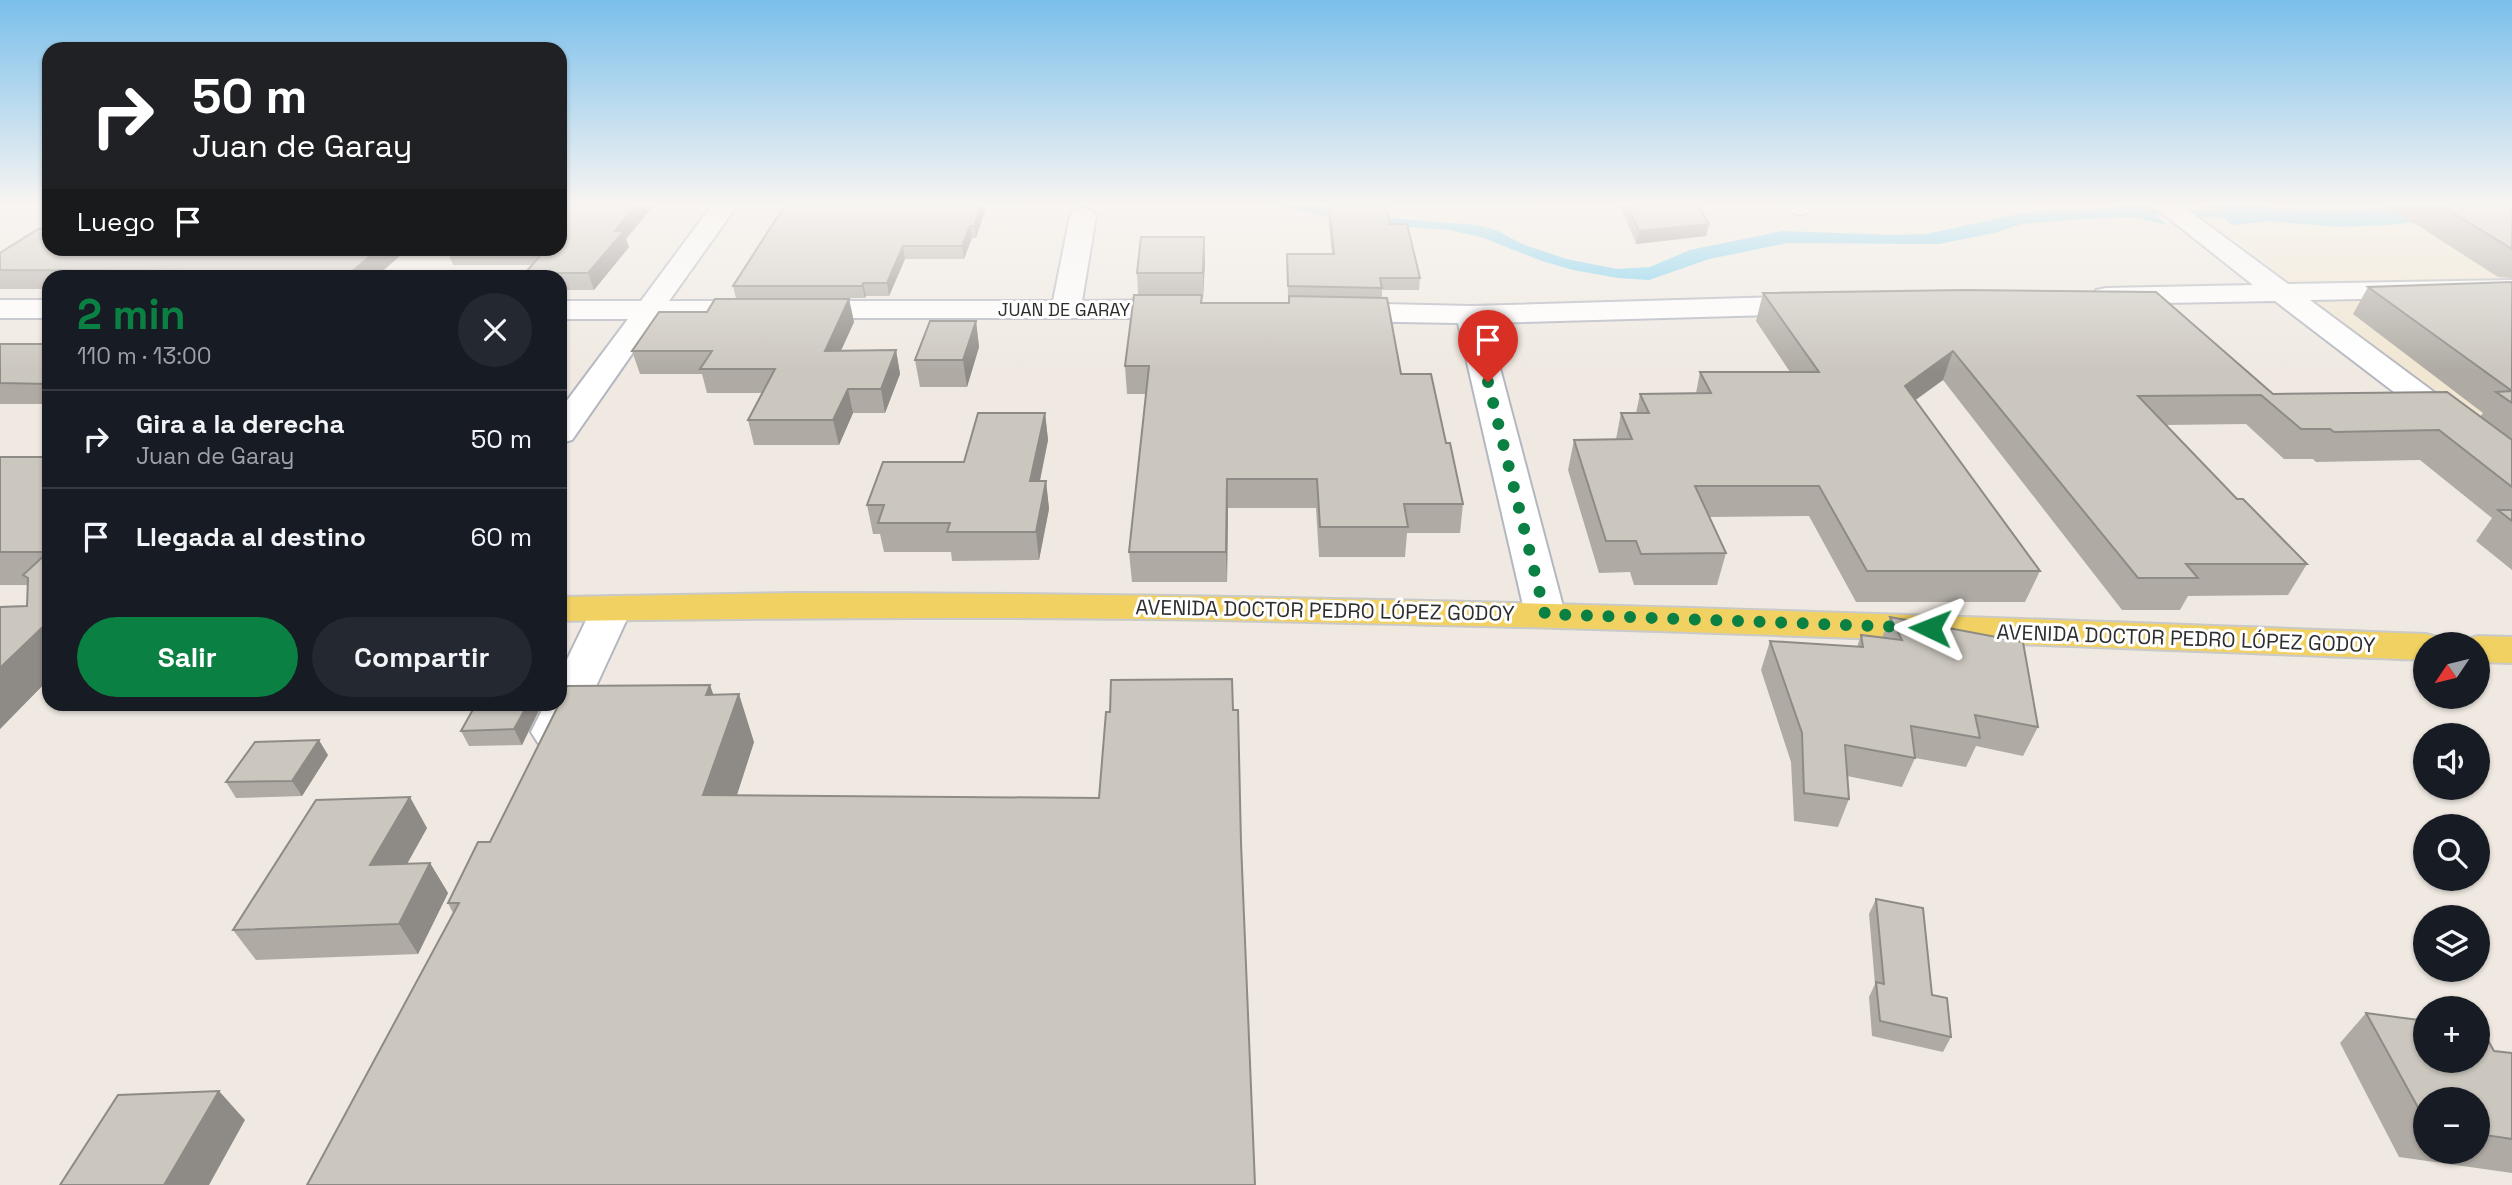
<!DOCTYPE html>
<html lang="es">
<meta charset="utf-8">
<style>
:root{--surface:#171b24;--page:#242831;--text:#f1f3f6;--muted:#9ea1a6;--line:#363941;--accent:#0b8043}
body{margin:0;font-family:"Space Grotesk",sans-serif;background:var(--page);color:var(--text);height:100vh;display:flex;flex-direction:column;font-size:26px;white-space:nowrap}
*{box-sizing:border-box;margin:0}
p{font-size:23px;color:var(--muted)}
.icon{flex:none;width:38px;height:38px;fill:none;stroke:currentColor;stroke-width:2;stroke-linecap:round;stroke-linejoin:round}
.map{position:relative;flex:1;overflow:hidden}
.details{position:absolute;left:42px;top:270px;width:525px;height:441px;display:flex;flex-direction:column;background:var(--surface);border-radius:21px;box-shadow:0 2px 5px #0004}
.details>*{flex:none}
.hud{position:absolute;left:42px;top:42px;width:525px;height:214px;border-radius:21px;box-shadow:0 2px 5px #0004;background:#202124;color:#fff;overflow:hidden}
.needle{width:46px;rotate:235deg}
.tools{position:absolute;left:2413px;top:632px;display:grid;gap:14px}
.tools a{display:grid;place-items:center;width:77px;height:77px;border-radius:50%;background:var(--surface);box-shadow:0 2px 5px #0004;font-size:35px}
.pin{position:absolute;display:grid;place-items:center;width:60px;height:60px;color:#fff;margin:-72px -30px;border-radius:50% 50% 50% 0;rotate:-45deg;box-shadow:0 0 7px #0007}
.pin .icon{rotate:45deg}
.me{position:absolute;width:77px;margin:-38px;rotate:272deg;stroke-linejoin:round;filter:drop-shadow(0 0 5px #0008)}
.turn{display:flex;align-items:center;gap:24px;height:147px;padding:0 35px;font-size:32px}
.turn .icon{width:91px;height:91px;stroke-width:2.5}
.turn b{display:block;font-size:49px;line-height:60px}
.then{display:flex;align-items:center;height:66px;padding:0 35px;background:#0003;gap:14px;font-size:26px}
.round{display:grid;place-items:center;flex:none;width:74px;height:74px;border-radius:37px;background:var(--page)}
.summary{display:flex;align-items:center;justify-content:space-between;height:119px;padding:0 35px}
h1{font-size:42px;font-weight:800;line-height:52px;color:var(--accent)}
.cta{display:flex;gap:14px;margin-top:auto;padding:14px 35px}
.cta a{flex:1;height:80px;border-radius:42px;background:var(--accent);color:#fff;font-size:28px;font-weight:800;line-height:80px;text-align:center}
.cta a+a{background:var(--page);color:var(--text)}
ul{padding:0;list-style:none}
li{display:flex;align-items:center;gap:21px;height:98px;padding:0 35px;border-top:2px solid var(--line)}
li div{flex:1}
li b{display:block;font-size:26px}
li em{font-style:normal}
.map>svg:first-child{display:block}
.education{fill:#f0e6d1}
.water{fill:#75cff0}
.lines{fill:none;stroke-linecap:round;stroke-linejoin:round}
.stream{fill:#75cff0;fill-rule:evenodd}
.minor-casing{stroke:#b4b7c1;stroke-width:4}
.major-casing{stroke:#c9c9c9;stroke-width:4}
.minor{fill:#fff;fill-rule:evenodd}
.major{fill:#f2d163;fill-rule:evenodd}
.wall{fill:#afaba4;fill-rule:evenodd}
.shaded-wall{fill:#8e8b86}
.building{fill:#cbc7bf;stroke:#8e8b86;stroke-width:2}
.route{stroke:#0b8043;stroke-width:12;stroke-dasharray:0 21.6}
.labels{text-anchor:middle;dominant-baseline:central;stroke-width:6;stroke-linejoin:round;paint-order:stroke}
.far-street-label{font-size:18px;fill:#2e2e2e;stroke:#fff}
.street-label{font-size:21px;fill:#2e2e2e;stroke:#fff}
</style>
<div class="map">
<svg width="2512" height="1185" viewBox="0 0 2512 1185">
<rect width="100%" height="100%" fill="#efe9e1"/>
<path class="education" d="M 2195,206 L 2512,221 L 2512,454 L 2324,309 Z"/>
<path class="water" d="M 1276,205 L 1310,205 L 1364,216 L 1476,225 L 1496,230 L 1522,244 L 1566,259 L 1617,269 L 1650,267 L 1690,250 L 1783,231 L 1893,235 L 1926,234 L 2024,213 L 2145,206 L 2167,225 L 2134,217 L 2083,219 L 2021,224 L 1994,233 L 1939,244 L 1788,243 L 1709,259 L 1649,280 L 1618,278 L 1573,270 L 1542,261 L 1481,237 L 1449,230 L 1349,222 Z
M 2210,205 L 2336,211 L 2427,205 L 2512,205 L 2512,213 L 2386,225 L 2338,227 L 2269,221 L 2232,225 Z"/>
<g class="lines">
<path class="stream" d="M 2135,209 L 2237,212 L 2242,215 L 2237,218 L 2132,214 L 2130,212 Z"/>
<g class="minor-casing">
<path id="minor" d="M 712,205 L 736,207 L 669,301 L 1053,301 L 1070,216 L 1074,211 L 1083,208 L 1092,211 L 1096,216 L 1082,301 L 1184,300 L 1194,303 L 1198,309 L 1194,315 L 1184,318 L 657,318 L 572,440 L 560,443 L 560,410 L 628,319 L 560,319 L 560,301 L 641,301 Z
M 1786,205 L 1812,205 L 1813,207 L 1809,212 L 1800,215 L 1791,212 Z
M 2152,205 L 2181,205 L 2288,284 L 2512,280 L 2512,296 L 2310,300 L 2512,450 L 2512,476 L 2500,473 L 2275,301 L 2106,304 L 2096,302 L 2092,296 L 2096,290 L 2106,288 L 2253,285 Z
M 1811,296 L 1821,299 L 1825,305 L 1821,311 L 1811,314 L 1488,323 L 1565,614 L 1559,623 L 1545,627 L 1531,623 L 1525,614 L 1458,323 L 1339,321 L 1329,318 L 1325,312 L 1329,306 L 1339,303 L 1471,306 Z
M 0,300 L 49,300 L 49,318 L 0,318 Z
M 612,596 L 626,599 L 632,608 L 575,732 L 568,743 L 553,747 L 538,743 L 531,732 L 545,704 L 560,704 L 560,674 L 592,608 L 598,599 Z"/>
</g>
<g class="major-casing">
<path id="major" d="M 793,593 C 1338,593 1882,613 2426,634 L 2440,638 L 2444,644 L 2426,644 L 2426,660 C 2038,645 1651,628 1263,621 C 1029,616 794,618 560,621 L 560,597 Z
M 2478,636 L 2512,637 L 2512,663 L 2478,662 L 2478,644 L 2461,644 L 2464,640 Z"/>
</g>
<use href="#minor" class="minor"/>
<use href="#major" class="major"/>
</g>
<path class="wall" d="M 560,205 L 654,205 L 626,239 L 629,247 L 594,290 L 560,290 L 560,276 L 526,276 L 525,273 L 532,265 L 453,265 L 446,248 Z
M 785,205 L 987,205 L 976,238 L 972,238 L 964,259 L 905,259 L 889,296 L 866,296 L 865,298 L 736,298 L 733,286 Z
M 1327,205 L 1386,205 L 1390,224 L 1420,278 L 1419,290 L 1382,290 L 1382,298 L 1401,374 L 1446,443 L 1463,504 L 1460,533 L 1407,533 L 1405,557 L 1319,557 L 1316,508 L 1228,508 L 1227,582 L 1132,582 L 1129,552 L 1146,394 L 1127,394 L 1125,366 L 1138,295 L 1137,273 L 1205,261 L 1203,298 L 1202,298 L 1202,303 L 1289,303 L 1289,299 L 1288,299 L 1287,254 L 1332,254 Z
M 1620,205 L 1698,205 L 1709,224 L 1706,236 L 1636,244 Z
M 2386,205 L 2512,205 L 2512,278 L 2498,277 Z
M 0,253 L 377,276 L 49,276 L 49,289 L 0,289 Z
M 2512,282 L 2512,570 L 2476,541 L 2492,518 L 2420,460 L 2316,462 L 2313,459 L 2284,459 L 2246,424 L 2166,425 L 2237,499 L 2307,564 L 2288,595 L 2188,596 L 2180,610 L 2122,610 L 1943,380 L 1915,400 L 2040,571 L 2025,602 L 1856,602 L 1809,516 L 1709,517 L 1726,553 L 1717,585 L 1634,585 L 1630,572 L 1599,573 L 1568,470 L 1574,440 L 1616,439 L 1621,413 L 1636,413 L 1640,394 L 1696,393 L 1700,372 L 1790,372 L 1756,321 L 1763,293 L 2273,394 L 2480,417 L 2483,413 L 2353,314 L 2368,287 Z
M 849,299 L 854,322 L 841,351 L 896,350 L 900,374 L 885,413 L 853,413 L 839,445 L 754,445 L 748,420 L 762,393 L 707,393 L 702,374 L 640,374 L 632,351 L 707,312 Z
M 976,321 L 979,347 L 967,387 L 920,387 L 915,360 Z
M 0,344 L 49,344 L 49,404 L 0,404 Z
M 1045,413 L 1048,440 L 1040,481 L 1046,481 L 1049,509 L 1039,560 L 952,561 L 951,552 L 884,552 L 880,534 L 873,534 L 867,505 L 964,462 Z
M 0,457 L 49,457 L 49,679 L 0,729 L 0,607 L 27,606 L 28,585 L 0,585 Z
M 1890,617 L 2038,727 L 2023,756 L 1976,746 L 1966,767 L 1915,758 L 1902,787 L 1847,776 L 1849,799 L 1838,827 L 1794,821 L 1791,762 L 1761,670 L 1770,641 L 1857,647 L 1861,635 L 1882,638 Z
M 542,704 L 522,745 L 469,746 L 461,731 Z
M 1233,710 L 1241,843 L 453,913 L 448,903 L 490,842 L 754,742 L 737,795 L 1099,798 Z
M 328,755 L 302,796 L 236,798 L 226,782 Z
M 427,828 L 407,864 L 430,863 L 448,893 L 418,954 L 256,960 L 233,930 Z
M 1876,899 L 1932,995 L 1951,1037 L 1943,1052 L 1872,1036 L 1869,997 L 1875,984 L 1869,914 Z
M 2366,1013 L 2494,1051 L 2512,1053 L 2512,1173 L 2399,1157 L 2340,1043 ZM 2426,1099 L 2478,1099 L 2478,1152 L 2426,1152 Z"/>
<path class="shaded-wall" d="M 636,205 L 654,205 L 626,239 L 629,247 L 594,290 L 588,273 L 615,231 Z
M 981,205 L 987,205 L 976,238 L 974,226 Z
M 1709,224 L 1706,236 L 1636,244 L 1639,231 Z
M 970,226 L 972,238 L 964,259 L 962,246 Z
M 1204,237 L 1205,261 L 1203,298 L 1203,273 Z
M 903,246 L 905,259 L 889,296 L 887,283 Z
M 379,248 L 409,248 L 377,276 L 347,276 Z
M 863,283 L 866,296 L 865,298 L 862,286 Z
M 849,299 L 854,322 L 830,374 L 825,351 Z
M 976,321 L 979,347 L 967,387 L 963,360 Z
M 896,350 L 900,374 L 885,413 L 881,389 Z
M 1953,351 L 1943,380 L 1895,415 L 1905,386 Z
M 848,389 L 853,413 L 839,445 L 833,420 Z
M 1045,413 L 1048,440 L 1034,509 L 1030,481 Z
M 1227,479 L 1228,508 L 1227,582 L 1226,552 Z
M 1046,481 L 1049,509 L 1039,560 L 1036,532 Z
M 49,621 L 49,679 L 0,729 L 0,668 Z
M 710,685 L 726,730 L 739,694 L 754,742 L 721,844 L 703,795 L 706,695 Z
M 528,704 L 542,704 L 522,745 L 514,729 Z
M 319,740 L 328,755 L 302,796 L 292,781 Z
M 410,797 L 427,828 L 389,896 L 370,865 Z
M 430,863 L 448,893 L 418,954 L 399,924 Z
M 219,1091 L 245,1120 L 209,1185 L 164,1185 Z"/>
<path class="building" d="M 560,205 L 636,205 L 615,231 L 624,231 L 588,273 L 525,273 L 547,248 L 560,248 Z
M 785,205 L 981,205 L 974,226 L 970,226 L 962,246 L 903,246 L 887,283 L 863,283 L 862,286 L 733,286 Z
M 1329,205 L 1386,205 L 1390,224 L 1407,224 L 1420,278 L 1380,278 L 1382,288 L 1288,286 L 1287,254 L 1334,254 Z
M 1627,205 L 1698,205 L 1709,224 L 1639,231 Z
M 2440,205 L 2512,205 L 2512,249 Z
M 38,229 L 49,229 L 49,248 L 379,248 L 347,276 L 177,276 L 185,271 L 0,270 L 0,253 Z
M 1141,237 L 1204,237 L 1203,273 L 1137,273 Z
M 2512,282 L 2512,391 L 2368,287 Z
M 1965,290 L 2156,292 L 2273,394 L 2447,392 L 2512,440 L 2512,487 L 2439,430 L 2334,432 L 2330,429 L 2301,429 L 2261,395 L 2138,396 L 2237,499 L 2243,499 L 2307,564 L 2186,564 L 2198,578 L 2138,578 L 1953,351 L 1905,386 L 2040,571 L 1867,571 L 1819,486 L 1695,486 L 1726,553 L 1641,554 L 1636,541 L 1606,541 L 1574,440 L 1632,439 L 1621,413 L 1649,413 L 1640,394 L 1711,393 L 1700,372 L 1819,372 L 1763,293 Z
M 1134,295 L 1202,295 L 1201,303 L 1289,303 L 1289,296 L 1387,298 L 1401,374 L 1431,374 L 1446,443 L 1450,443 L 1463,504 L 1404,504 L 1408,527 L 1320,527 L 1317,479 L 1227,479 L 1226,552 L 1129,552 L 1149,366 L 1125,366 Z
M 715,299 L 849,299 L 825,351 L 896,350 L 881,389 L 848,389 L 833,420 L 748,420 L 775,369 L 700,369 L 712,351 L 632,351 L 659,312 L 707,312 Z
M 930,321 L 976,321 L 963,360 L 915,360 Z
M 0,344 L 49,344 L 49,384 L 0,383 Z
M 2512,391 L 2512,403 L 2496,392 Z
M 978,413 L 1045,413 L 1030,481 L 1046,481 L 1036,532 L 947,532 L 950,523 L 878,523 L 884,505 L 867,505 L 883,462 L 964,462 Z
M 0,457 L 49,457 L 49,621 L 0,668 L 0,607 L 27,606 L 28,578 L 23,575 L 48,552 L 0,552 Z
M 2498,510 L 2512,510 L 2512,521 Z
M 1890,617 L 2023,642 L 2038,727 L 1975,715 L 1980,738 L 1911,726 L 1915,758 L 1845,745 L 1849,799 L 1804,793 L 1802,733 L 1770,641 L 1863,647 L 1861,635 L 1902,640 Z
M 1232,679 L 1233,710 L 1238,710 L 1241,843 L 1255,1185 L 307,1185 L 459,903 L 448,903 L 478,842 L 490,842 L 559,704 L 560,704 L 560,701 L 567,686 L 710,685 L 706,695 L 739,694 L 703,795 L 1099,798 L 1106,712 L 1110,712 L 1111,680 Z
M 476,704 L 528,704 L 514,729 L 461,731 Z
M 319,740 L 292,781 L 226,782 L 255,742 Z
M 410,797 L 370,865 L 430,863 L 399,924 L 233,930 L 316,800 Z
M 1876,899 L 1923,908 L 1932,995 L 1947,998 L 1951,1037 L 1880,1021 L 1876,982 L 1884,984 Z
M 2366,1013 L 2426,1021 L 2426,1060 L 2478,1060 L 2478,1027 L 2481,1028 L 2494,1051 L 2512,1053 L 2512,1139 L 2478,1134 L 2478,1099 L 2426,1099 L 2426,1122 Z
M 219,1091 L 164,1185 L 60,1185 L 118,1095 Z"/>
<linearGradient id="sky" x2="0" y2="1"><stop stop-color="#7abfeb"/><stop offset="0.55" stop-color="#f8f5f2"/><stop offset="1" stop-color="#f8f5f2" stop-opacity="0"/></linearGradient>
<rect width="2512" height="371" fill="url(#sky)"/>
<g class="lines">
<path class="route" d="M 1488,382 L 1545,614 L 1930,628"/>
</g>
<g class="labels">
<g class="far-street-label">
<text x="1064" y="309">JUAN DE GARAY</text>
</g>
<g class="street-label">
<text transform="translate(1325 610) rotate(1)">AVENIDA DOCTOR PEDRO LÓPEZ GODOY</text>
<text transform="translate(2186 638) rotate(2)">AVENIDA DOCTOR PEDRO LÓPEZ GODOY</text>
</g>
</g>
</svg>
<div class="tools">
<a><svg class="needle" viewBox="-14 -14 28 28"><path d="M0-13l5 13h-10z" fill="#e53935"/><path d="M0 13l5-13h-10z" fill="#9ea1a6"/></svg></a>
<a><svg class="icon" aria-label="sound" viewBox="0 0 24 24"><path d="M4 9h4l5-4v14l-5-4H4zM17 9q2 3 0 6"/></svg></a>
<a><svg class="icon" aria-label="search" viewBox="0 0 24 24"><circle cx="10" cy="10" r="6"/><path d="M15 15l6 6"/></svg></a>
<a><svg class="icon" aria-label="layers" viewBox="0 0 24 24"><path d="M12 4l9 5-9 5-9-5zM3 14l9 5 9-5"/></svg></a>
<a>+</a>
<a>−</a>
</div>
<div class="pin" style="left:1488px;top:382px;background:#d93025"><svg class="icon" aria-label="arrive" viewBox="0 0 24 24"><path d="M6 21V4h12l-3 4 3 4H6"/></svg></div>
<svg class="me" style="left:1930px;top:628px" viewBox="-20 -20 40 40"><path d="M0-17L14 15 0 8-14 15z" fill="#0b8043" stroke="#fff" stroke-width="4"/></svg>
<div class="hud">
<div class="turn"><svg class="icon" aria-label="right" viewBox="0 0 24 24"><path d="M7 20v-9h11M14 6l5 5-5 5"/></svg><div><b>50 m</b>Juan de Garay</div></div>
<div class="then">Luego<svg class="icon" aria-label="arrive" viewBox="0 0 24 24"><path d="M6 21V4h12l-3 4 3 4H6"/></svg></div>
</div>
<section class="details">
<div class="summary"><div><h1>2 min</h1><p>110 m · 13:00</p></div><a class="round"><svg class="icon" aria-label="close" viewBox="0 0 24 24"><path d="M6 6l12 12M18 6L6 18"/></svg></a></div>
<ul>
<li><svg class="icon" aria-label="right" viewBox="0 0 24 24"><path d="M7 20v-9h11M14 6l5 5-5 5"/></svg><div><b>Gira a la derecha</b><p>Juan de Garay</p></div><em>50 m</em></li>
<li><svg class="icon" aria-label="arrive" viewBox="0 0 24 24"><path d="M6 21V4h12l-3 4 3 4H6"/></svg><div><b>Llegada al destino</b></div><em>60 m</em></li>
</ul>
<div class="cta"><a>Salir</a><a>Compartir</a></div>
</section>
</div>
